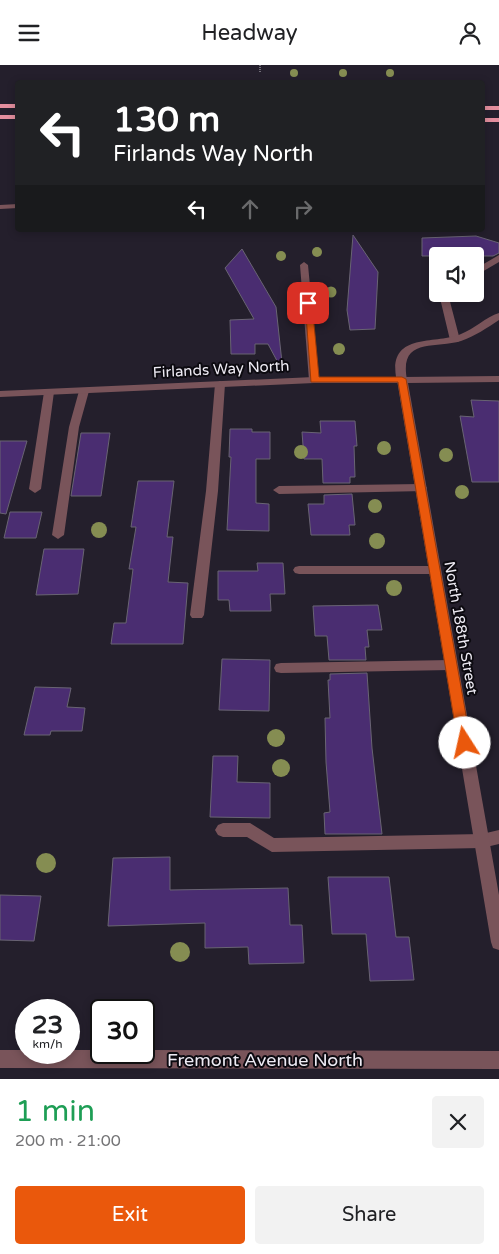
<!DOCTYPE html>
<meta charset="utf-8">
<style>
:root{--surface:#fff;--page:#f2f2f2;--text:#202124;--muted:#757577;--accent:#ea580c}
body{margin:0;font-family:"Varela Round",sans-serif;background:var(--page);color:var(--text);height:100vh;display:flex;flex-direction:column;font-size:19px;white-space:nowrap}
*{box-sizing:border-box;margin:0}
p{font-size:16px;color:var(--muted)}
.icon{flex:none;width:28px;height:28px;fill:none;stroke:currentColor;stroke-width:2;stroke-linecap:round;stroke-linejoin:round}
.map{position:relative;height:1014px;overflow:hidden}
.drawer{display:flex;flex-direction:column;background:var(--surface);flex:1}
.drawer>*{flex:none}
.hud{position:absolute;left:15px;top:15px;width:470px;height:152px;border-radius:5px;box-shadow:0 2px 8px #0003;background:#202124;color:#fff;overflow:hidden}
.controls{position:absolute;left:429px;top:182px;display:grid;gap:10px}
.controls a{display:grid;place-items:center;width:55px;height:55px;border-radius:5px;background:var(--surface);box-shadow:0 2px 8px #0003;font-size:25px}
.speed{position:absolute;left:15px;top:934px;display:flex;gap:10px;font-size:25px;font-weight:700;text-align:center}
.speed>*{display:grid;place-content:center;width:65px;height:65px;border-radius:50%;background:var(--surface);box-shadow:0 2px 8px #0003;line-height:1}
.speed small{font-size:12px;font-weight:400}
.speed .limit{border:2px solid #111;border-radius:8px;background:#fff;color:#111}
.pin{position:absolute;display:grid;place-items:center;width:42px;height:42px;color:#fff;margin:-21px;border-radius:10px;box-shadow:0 2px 8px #0006}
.me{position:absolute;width:55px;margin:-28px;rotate:350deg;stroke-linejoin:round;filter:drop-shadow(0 0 4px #0008)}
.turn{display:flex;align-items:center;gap:18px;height:105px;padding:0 15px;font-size:22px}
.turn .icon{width:65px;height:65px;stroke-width:2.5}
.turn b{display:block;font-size:35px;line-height:42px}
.lanes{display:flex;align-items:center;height:48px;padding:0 15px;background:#0003;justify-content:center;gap:25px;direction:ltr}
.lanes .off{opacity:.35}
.round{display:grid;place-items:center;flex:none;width:52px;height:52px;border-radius:5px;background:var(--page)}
.summary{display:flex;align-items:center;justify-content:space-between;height:85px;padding:0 15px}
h1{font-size:30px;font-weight:600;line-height:38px;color:#1e9e55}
.cta{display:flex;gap:10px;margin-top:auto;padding:10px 15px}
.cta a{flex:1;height:58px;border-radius:5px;background:var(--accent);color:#fff;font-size:20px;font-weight:600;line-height:58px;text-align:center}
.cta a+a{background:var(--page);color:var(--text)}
header{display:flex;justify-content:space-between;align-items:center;height:65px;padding:0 15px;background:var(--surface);font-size:22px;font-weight:600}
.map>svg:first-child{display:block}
.building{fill:#4a2d71;stroke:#696473}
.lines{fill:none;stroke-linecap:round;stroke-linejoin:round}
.path{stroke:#716d78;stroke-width:2;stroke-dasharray:1 1;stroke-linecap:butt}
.service{fill:#79545a;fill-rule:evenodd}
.minor{fill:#79545a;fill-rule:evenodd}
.tertiary{fill:#79545a;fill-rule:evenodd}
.trunk{fill:#e48e9e;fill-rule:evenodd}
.tree{fill:#858d52}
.route{fill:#ea580c;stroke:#983908}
.labels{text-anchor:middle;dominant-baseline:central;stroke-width:4;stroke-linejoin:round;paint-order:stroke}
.street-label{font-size:15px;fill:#eeebf4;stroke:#0c0a10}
.near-street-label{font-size:18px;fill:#eeebf4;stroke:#0c0a10}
</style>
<header><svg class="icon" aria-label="menu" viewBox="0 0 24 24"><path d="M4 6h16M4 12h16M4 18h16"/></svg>Headway<svg class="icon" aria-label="person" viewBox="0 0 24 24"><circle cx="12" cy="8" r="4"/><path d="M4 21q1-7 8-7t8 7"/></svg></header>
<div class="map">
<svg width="499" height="1014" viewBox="0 0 499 1014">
<rect width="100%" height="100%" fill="#241f2c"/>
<path class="building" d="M 353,170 L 378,207 L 375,264 L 350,265 L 347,245 Z
M 476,171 L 499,178 L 499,188 L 493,191 L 422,191 L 422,173 Z
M 242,184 L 276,242 L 283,307 L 268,279 L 255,279 L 255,289 L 231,289 L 230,255 L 254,254 L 225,203 Z
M 471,335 L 499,336 L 499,417 L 472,417 L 460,351 L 474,352 Z
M 320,356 L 355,356 L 357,381 L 354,381 L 355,412 L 350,412 L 350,418 L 323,418 L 322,394 L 304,394 L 302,367 L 321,368 Z
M 230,364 L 252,364 L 252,367 L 270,367 L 270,394 L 256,394 L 256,438 L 269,439 L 269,466 L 227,465 L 231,392 L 229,392 Z
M 81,368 L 110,368 L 101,431 L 71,431 Z
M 0,376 L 27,376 L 6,449 L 0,448 Z
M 138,416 L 174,416 L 167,472 L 173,472 L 168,517 L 188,518 L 183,579 L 111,579 L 114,558 L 126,558 L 133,504 L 129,504 L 136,462 L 131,462 Z
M 352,429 L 355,460 L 349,460 L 350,470 L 311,470 L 308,439 L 324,439 L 324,430 Z
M 10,447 L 42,447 L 36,473 L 4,473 Z
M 44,484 L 84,484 L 78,529 L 36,530 Z
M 257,498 L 283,498 L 285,529 L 270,529 L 271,546 L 230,546 L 229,535 L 218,535 L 218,506 L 258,506 Z
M 378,540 L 382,565 L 367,565 L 369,582 L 365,582 L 366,595 L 329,595 L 327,571 L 315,571 L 313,541 Z
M 222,594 L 270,595 L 269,646 L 219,645 Z
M 367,608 L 372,683 L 382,769 L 325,769 L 324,748 L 330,747 L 326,697 L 325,653 L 330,653 L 328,615 L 330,615 L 330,609 Z
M 35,622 L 71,623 L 67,642 L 85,643 L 82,666 L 51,666 L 50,670 L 24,670 Z
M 213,691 L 238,691 L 237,717 L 270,718 L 270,753 L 210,752 Z
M 170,792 L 170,825 L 288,823 L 290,860 L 302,860 L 304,898 L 249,899 L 248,882 L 205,883 L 205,858 L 108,861 L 113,793 Z
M 328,812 L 389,812 L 396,872 L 409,872 L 414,915 L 370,916 L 366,869 L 332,869 Z
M 0,830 L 41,831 L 34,876 L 0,875 Z"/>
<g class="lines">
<path class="path" d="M 260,0 L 260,8"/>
<path class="service" d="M 18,139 L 18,143 L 0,144 L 0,140 Z
M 499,190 L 499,197 L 475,211 L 475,204 Z
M 439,229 L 448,229 L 460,275 L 458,277 L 452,277 L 450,275 Z
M 220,316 L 225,319 L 218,426 L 204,550 L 202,553 L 192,553 L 190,550 L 206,426 L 215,319 Z
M 84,323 L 89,326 L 79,362 L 64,470 L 58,474 L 52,470 L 69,362 L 79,326 Z
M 49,324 L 54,327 L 41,424 L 35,428 L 29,424 L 44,327 Z
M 421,419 L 425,420 L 427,423 L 425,426 L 279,429 L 273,425 L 279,421 Z
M 299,501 L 435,501 L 439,502 L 441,505 L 439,508 L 435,509 L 299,509 L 295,508 L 293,505 L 295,502 Z
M 451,595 L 456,596 L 458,600 L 456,604 L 451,605 L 281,608 L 276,607 L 274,603 L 276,599 L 281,598 Z
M 223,758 L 250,758 L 274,773 L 482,769 L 499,765 L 499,779 L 482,783 L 272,787 L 247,772 L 223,772 L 218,770 L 215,765 L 218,760 Z"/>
<path class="minor" d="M 304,197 L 308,200 L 319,315 L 314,318 L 309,315 L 300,200 Z
M 499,311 L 499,317 L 408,318 L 499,830 L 499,885 L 493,883 L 491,877 L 397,315 L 402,312 Z"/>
<path class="tertiary" d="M 499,248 L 499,255 C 487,263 475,271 461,276 C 434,284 399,272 407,315 L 402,318 L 314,318 L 0,332 L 0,326 L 314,312 L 396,312 C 389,267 435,280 461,269 C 474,264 486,252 499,248 Z
M 0,985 L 26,985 L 26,988 L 69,988 L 69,985 L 101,985 L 101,988 L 144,988 L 144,985 L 499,986 L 499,1004 L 0,1003 Z"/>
<path class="trunk" d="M 0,39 L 18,39 L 18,43 L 0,43 Z
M 482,41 L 499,41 L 499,45 L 482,45 Z
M 0,50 L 18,50 L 18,54 L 0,54 Z
M 482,53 L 499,53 L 499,57 L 482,57 Z"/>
</g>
<g class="tree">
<circle cx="294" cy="8" r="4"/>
<circle cx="343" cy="8" r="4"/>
<circle cx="390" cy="8" r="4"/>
<circle cx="317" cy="187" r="5"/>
<circle cx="281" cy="191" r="5"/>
<circle cx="331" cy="227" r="5.5"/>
<circle cx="339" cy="284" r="6"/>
<circle cx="384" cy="383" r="7"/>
<circle cx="301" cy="387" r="7"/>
<circle cx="446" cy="390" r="7"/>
<circle cx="462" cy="427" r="7"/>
<circle cx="375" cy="441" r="7"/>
<circle cx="99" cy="465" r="8"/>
<circle cx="377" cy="476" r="8"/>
<circle cx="394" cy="523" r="8"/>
<circle cx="276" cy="673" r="9"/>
<circle cx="281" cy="703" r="9"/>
<circle cx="46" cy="798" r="10"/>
<circle cx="180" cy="887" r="10"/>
</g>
<path class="route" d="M 305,236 L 312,238 L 319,312 L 402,312 L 406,314 L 471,678 L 469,682 L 465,684 L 460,682 L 458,678 L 398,317 L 311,317 Z"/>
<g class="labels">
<g class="street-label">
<text transform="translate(221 304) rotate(-3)">Firlands Way North</text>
<text transform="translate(461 563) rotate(80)">North 188th Street</text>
</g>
<g class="near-street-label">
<text x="265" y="995">Fremont Avenue North</text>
</g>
</g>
</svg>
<div class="controls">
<a><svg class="icon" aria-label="sound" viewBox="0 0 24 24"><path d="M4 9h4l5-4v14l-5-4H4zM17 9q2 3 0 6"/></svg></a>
</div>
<div class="speed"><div>23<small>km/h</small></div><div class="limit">30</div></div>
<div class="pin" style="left:308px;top:238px;background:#d93025"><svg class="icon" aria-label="arrive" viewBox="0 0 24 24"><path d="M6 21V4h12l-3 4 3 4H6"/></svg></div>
<svg class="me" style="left:465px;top:678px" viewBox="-20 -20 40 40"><circle r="19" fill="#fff"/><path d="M0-13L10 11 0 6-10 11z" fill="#ea580c"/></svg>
<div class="hud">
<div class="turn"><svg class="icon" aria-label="left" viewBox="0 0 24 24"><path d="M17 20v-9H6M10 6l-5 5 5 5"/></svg><div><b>130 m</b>Firlands Way North</div></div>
<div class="lanes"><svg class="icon" aria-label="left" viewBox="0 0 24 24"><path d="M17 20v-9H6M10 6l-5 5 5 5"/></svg><svg class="icon off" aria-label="ahead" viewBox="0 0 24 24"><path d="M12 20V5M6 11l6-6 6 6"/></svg><svg class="icon off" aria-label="right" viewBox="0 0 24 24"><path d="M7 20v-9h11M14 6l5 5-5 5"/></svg></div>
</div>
</div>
<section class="drawer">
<div class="summary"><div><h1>1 min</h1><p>200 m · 21:00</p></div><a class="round"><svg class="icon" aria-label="close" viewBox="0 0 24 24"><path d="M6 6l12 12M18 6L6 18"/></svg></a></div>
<div class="cta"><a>Exit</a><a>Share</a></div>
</section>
